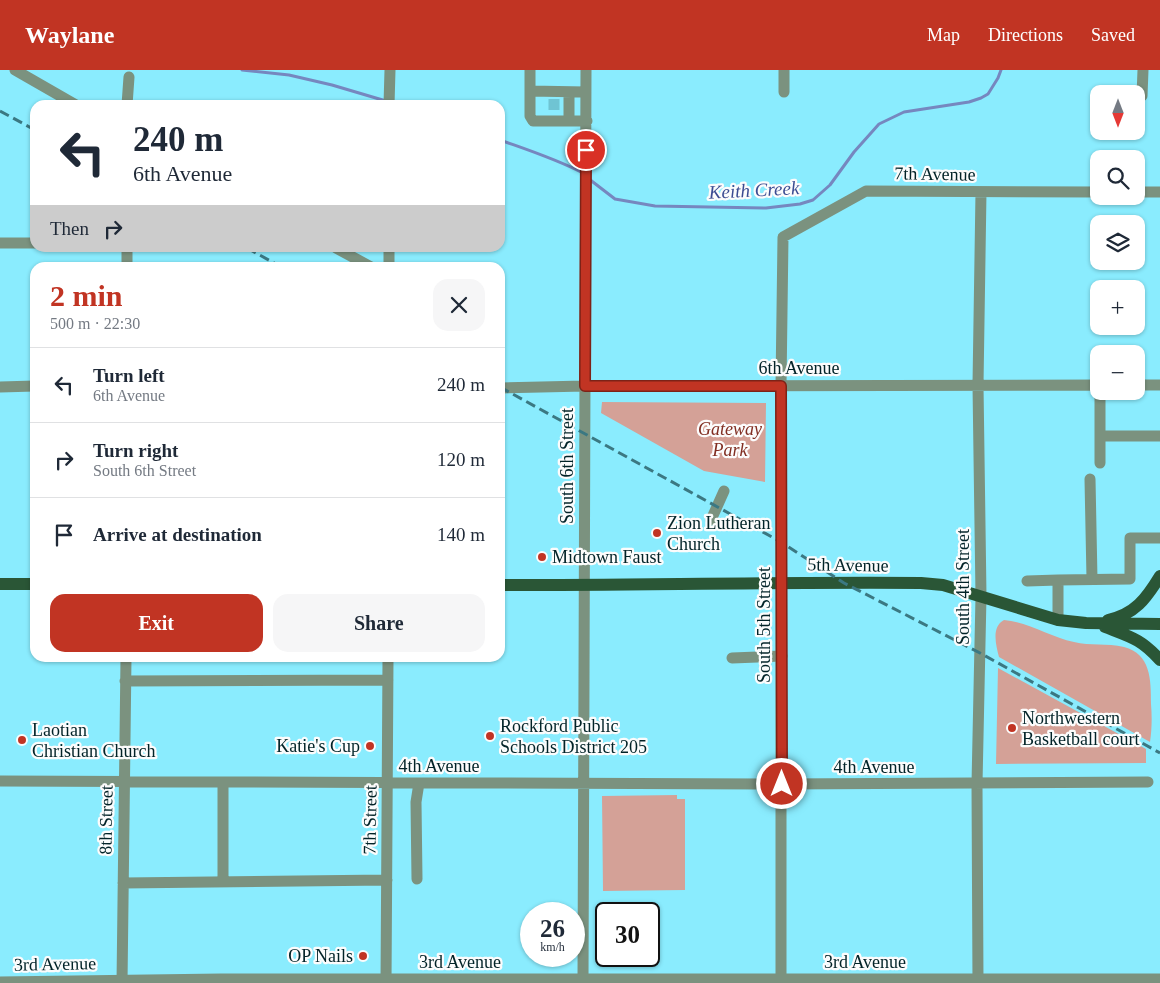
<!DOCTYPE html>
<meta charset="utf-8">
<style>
:root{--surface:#fff;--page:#f6f6f7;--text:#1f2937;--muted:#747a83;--line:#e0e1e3;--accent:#c13423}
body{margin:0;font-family:"Times New Roman",serif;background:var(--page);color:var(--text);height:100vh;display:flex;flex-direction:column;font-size:19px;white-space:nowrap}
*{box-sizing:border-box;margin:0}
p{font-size:16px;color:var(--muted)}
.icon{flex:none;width:28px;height:28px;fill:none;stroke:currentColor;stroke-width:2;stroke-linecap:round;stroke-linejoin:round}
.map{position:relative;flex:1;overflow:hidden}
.details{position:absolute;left:30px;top:192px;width:475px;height:400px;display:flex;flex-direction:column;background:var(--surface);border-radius:15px;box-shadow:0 1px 4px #0004}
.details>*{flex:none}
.guide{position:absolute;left:30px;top:30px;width:475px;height:152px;border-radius:15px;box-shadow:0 1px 4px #0004;background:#fff;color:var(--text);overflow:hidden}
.needle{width:32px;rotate:180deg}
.buttons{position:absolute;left:1090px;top:15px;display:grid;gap:10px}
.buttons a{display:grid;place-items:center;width:55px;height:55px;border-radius:10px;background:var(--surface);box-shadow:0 1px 4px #0004;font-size:25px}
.speed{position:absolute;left:520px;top:832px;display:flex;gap:10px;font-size:25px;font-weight:700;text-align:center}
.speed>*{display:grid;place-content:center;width:65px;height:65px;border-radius:50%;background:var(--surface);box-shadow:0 1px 4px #0004;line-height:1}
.speed small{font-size:12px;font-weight:400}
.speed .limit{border:2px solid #111;border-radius:8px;background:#fff;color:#111}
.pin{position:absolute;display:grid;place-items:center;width:42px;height:42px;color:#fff;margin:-21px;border:2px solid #fff;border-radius:50%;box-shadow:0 1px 5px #0007}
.me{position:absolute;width:55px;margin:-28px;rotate:0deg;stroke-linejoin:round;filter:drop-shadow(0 0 4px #0008)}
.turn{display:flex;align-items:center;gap:18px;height:105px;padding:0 20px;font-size:22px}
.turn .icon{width:65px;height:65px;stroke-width:2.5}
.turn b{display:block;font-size:35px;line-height:42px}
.then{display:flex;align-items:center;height:48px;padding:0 20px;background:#0003;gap:10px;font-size:19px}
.round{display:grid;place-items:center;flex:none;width:52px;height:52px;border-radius:15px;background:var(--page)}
.head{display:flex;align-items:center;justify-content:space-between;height:85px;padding:0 20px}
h1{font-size:30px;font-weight:600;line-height:38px;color:var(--accent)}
.primary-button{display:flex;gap:10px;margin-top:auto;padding:10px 20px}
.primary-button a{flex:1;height:58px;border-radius:15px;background:var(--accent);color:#fff;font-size:20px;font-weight:600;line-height:58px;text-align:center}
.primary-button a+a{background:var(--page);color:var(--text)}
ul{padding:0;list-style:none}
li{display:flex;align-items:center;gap:15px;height:75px;padding:0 20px;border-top:1px solid var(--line)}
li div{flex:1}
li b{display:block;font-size:19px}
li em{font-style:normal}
header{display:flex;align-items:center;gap:30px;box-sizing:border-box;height:70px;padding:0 25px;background:var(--accent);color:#fff}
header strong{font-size:24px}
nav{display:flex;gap:28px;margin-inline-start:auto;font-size:18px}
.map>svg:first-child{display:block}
.green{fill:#d4a197}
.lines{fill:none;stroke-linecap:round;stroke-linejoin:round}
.stream{stroke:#7687bf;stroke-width:3}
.minor-tunnel{stroke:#6fc4d3;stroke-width:11;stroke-dasharray:11 5.5;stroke-linecap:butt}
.minor{stroke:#7b927f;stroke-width:11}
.major{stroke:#2a5636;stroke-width:12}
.rail{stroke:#3b7882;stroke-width:3;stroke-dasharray:10 5;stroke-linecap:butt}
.route-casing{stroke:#7d2217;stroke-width:12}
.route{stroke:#c13423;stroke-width:9}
.poi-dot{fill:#c13423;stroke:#fcfcfc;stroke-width:2}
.labels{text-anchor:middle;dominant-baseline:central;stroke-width:4.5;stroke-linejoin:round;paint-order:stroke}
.street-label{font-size:18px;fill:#022328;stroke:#fcfcfc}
.park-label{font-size:18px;font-style:italic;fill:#812e22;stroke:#fcfcfc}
.poi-label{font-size:18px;fill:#022328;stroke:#fcfcfc;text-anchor:start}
.water-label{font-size:19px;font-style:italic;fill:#3b4c92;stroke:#fcfcfc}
</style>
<header>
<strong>Waylane</strong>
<nav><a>Map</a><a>Directions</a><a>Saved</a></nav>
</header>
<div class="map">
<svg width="1160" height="913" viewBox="0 0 1160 913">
<rect width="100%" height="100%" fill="#8aecfe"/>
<path class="green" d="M 602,332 L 766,333 L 765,412 L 704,401 L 601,343 Z
M 1004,550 C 1028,552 1050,567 1074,572 C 1090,576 1107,573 1124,577 C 1151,584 1151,610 1151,634 C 1152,646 1152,659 1150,672 L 999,587 C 996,575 991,557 1004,550 Z
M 998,598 L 1146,679 L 1146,693 L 996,694 Z
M 677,725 L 677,729 L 685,729 L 685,820 L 603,821 L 602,726 Z"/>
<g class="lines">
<path class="stream" d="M 242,0 L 289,5 L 332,15 L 386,31
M 392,32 L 399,35
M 500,70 C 528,80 556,89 583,103
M 589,109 L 615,129 L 655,136 L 766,138 L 800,134 L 813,130 L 830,115 L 854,82 L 879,54 L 904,42 L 969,32 L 981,28 L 988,24 L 998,8 L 1001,0"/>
<path class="minor-tunnel" d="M 554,29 L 554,40"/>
<path class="minor" d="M 15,0 L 76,35
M 530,0 L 530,46 L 533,51 L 587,51
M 530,21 L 586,22
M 784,22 L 784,0
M 1142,26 L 1143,0
M 127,35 L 129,7
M 389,35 L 390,0
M 569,51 L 569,22
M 1136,122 L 1160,122
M 0,173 L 35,173
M 127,178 L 127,198
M 336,178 L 373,198
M 389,198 L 389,178
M 1136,315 L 1160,315
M 0,317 L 35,316
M 500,318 L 585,316 L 1099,315
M 1100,321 L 1100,366 L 1160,366
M 1100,393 L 1100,366
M 1090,409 L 1092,509
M 711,450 L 724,421
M 1027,511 L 1058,510
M 1058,550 L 1058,510 L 1130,509 L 1130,468 L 1160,468
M 732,588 L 782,586
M 125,611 L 388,610
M 0,711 L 782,714 L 1148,712
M 223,713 L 223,811
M 417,809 L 416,732 L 419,713
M 123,813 L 387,810
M 0,912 L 221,909 L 1160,909
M 122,913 L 126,588
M 386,913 L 388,588
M 583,913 L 586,0
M 781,913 L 781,316 L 783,167 L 866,121 L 1099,122
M 978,913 L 977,714 L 981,526 L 978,315 L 981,122"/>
<path class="major" d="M 0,514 L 35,514
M 500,515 C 640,515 780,512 921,513 L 943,515 L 1058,550 L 1086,553 L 1160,554
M 1108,550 C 1135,544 1146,529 1160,506
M 1105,557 C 1131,567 1141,569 1160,590"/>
<path class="rail" d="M 0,41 L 35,60
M 247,178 L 283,198
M 500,317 L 781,472 L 844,513 L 980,583 L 1160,683"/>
</g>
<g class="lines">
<g class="route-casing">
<path id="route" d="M 586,80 L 585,316 L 781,316 L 782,714"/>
</g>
<use href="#route" class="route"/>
</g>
<g class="poi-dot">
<circle cx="657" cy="463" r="5"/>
<circle cx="542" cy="487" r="5"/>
<circle cx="1012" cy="658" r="5"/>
<circle cx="490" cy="666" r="5"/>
<circle cx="22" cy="670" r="5"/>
<circle cx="370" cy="676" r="5"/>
<circle cx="363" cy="886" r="5"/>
</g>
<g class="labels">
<g class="street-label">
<text transform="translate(935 104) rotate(1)">7th Avenue</text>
<text x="799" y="298">6th Avenue</text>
<text transform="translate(567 396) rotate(-90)">South 6th Street</text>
<text transform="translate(848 495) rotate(1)">5th Avenue</text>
<text transform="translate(963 517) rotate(-90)">South 4th Street</text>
<text transform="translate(764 555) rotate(-90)">South 5th Street</text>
<text x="439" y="696">4th Avenue</text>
<text x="874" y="697">4th Avenue</text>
<text transform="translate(106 750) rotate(-89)">8th Street</text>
<text transform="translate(370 750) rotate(-89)">7th Street</text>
<text x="460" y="892">3rd Avenue</text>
<text x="865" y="892">3rd Avenue</text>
<text transform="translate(55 894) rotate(-1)">3rd Avenue</text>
</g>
<g class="park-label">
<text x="730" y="359">Gateway<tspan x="730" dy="21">Park</tspan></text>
</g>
<g class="poi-label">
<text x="667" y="453">Zion Lutheran<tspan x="667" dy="21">Church</tspan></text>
<text x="552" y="487">Midtown Faust</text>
<text x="1022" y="648">Northwestern<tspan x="1022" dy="21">Basketball court</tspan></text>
<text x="500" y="656">Rockford Public<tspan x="500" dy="21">Schools District 205</tspan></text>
<text x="32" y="660">Laotian<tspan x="32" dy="21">Christian Church</tspan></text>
<text x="360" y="676" text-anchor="end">Katie's Cup</text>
<text x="353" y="886" text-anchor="end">OP Nails</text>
</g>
<g class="water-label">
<text transform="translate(754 120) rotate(-3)">Keith Creek</text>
</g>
</g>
</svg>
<div class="buttons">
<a><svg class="needle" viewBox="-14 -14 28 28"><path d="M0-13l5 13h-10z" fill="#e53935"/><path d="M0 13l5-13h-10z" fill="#747a83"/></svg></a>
<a><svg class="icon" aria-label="search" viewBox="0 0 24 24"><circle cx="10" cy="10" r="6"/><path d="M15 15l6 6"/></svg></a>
<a><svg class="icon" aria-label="layers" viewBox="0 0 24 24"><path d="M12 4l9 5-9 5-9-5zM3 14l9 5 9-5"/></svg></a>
<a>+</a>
<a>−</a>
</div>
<div class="speed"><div>26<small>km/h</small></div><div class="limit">30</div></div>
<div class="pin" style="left:586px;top:80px;background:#d93025"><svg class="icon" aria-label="arrive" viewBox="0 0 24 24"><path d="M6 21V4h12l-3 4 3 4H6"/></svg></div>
<svg class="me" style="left:782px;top:714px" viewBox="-20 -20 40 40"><circle r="17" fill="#c13423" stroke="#fff" stroke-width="3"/><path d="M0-11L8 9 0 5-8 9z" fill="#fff"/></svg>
<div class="guide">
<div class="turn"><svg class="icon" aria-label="left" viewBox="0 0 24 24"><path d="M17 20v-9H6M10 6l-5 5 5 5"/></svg><div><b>240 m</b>6th Avenue</div></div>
<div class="then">Then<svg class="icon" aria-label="right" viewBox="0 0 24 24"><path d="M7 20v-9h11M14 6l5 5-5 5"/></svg></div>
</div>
<section class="details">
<div class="head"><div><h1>2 min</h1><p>500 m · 22:30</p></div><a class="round"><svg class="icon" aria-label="close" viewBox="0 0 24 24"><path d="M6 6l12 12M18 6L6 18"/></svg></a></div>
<ul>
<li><svg class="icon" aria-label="left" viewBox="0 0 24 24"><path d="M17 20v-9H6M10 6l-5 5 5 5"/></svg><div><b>Turn left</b><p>6th Avenue</p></div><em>240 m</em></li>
<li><svg class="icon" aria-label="right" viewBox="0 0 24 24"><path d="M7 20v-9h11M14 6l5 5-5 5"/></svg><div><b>Turn right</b><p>South 6th Street</p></div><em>120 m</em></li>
<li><svg class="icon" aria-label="arrive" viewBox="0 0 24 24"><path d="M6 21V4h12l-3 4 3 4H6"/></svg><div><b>Arrive at destination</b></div><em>140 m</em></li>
</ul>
<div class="primary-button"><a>Exit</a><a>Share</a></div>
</section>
</div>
